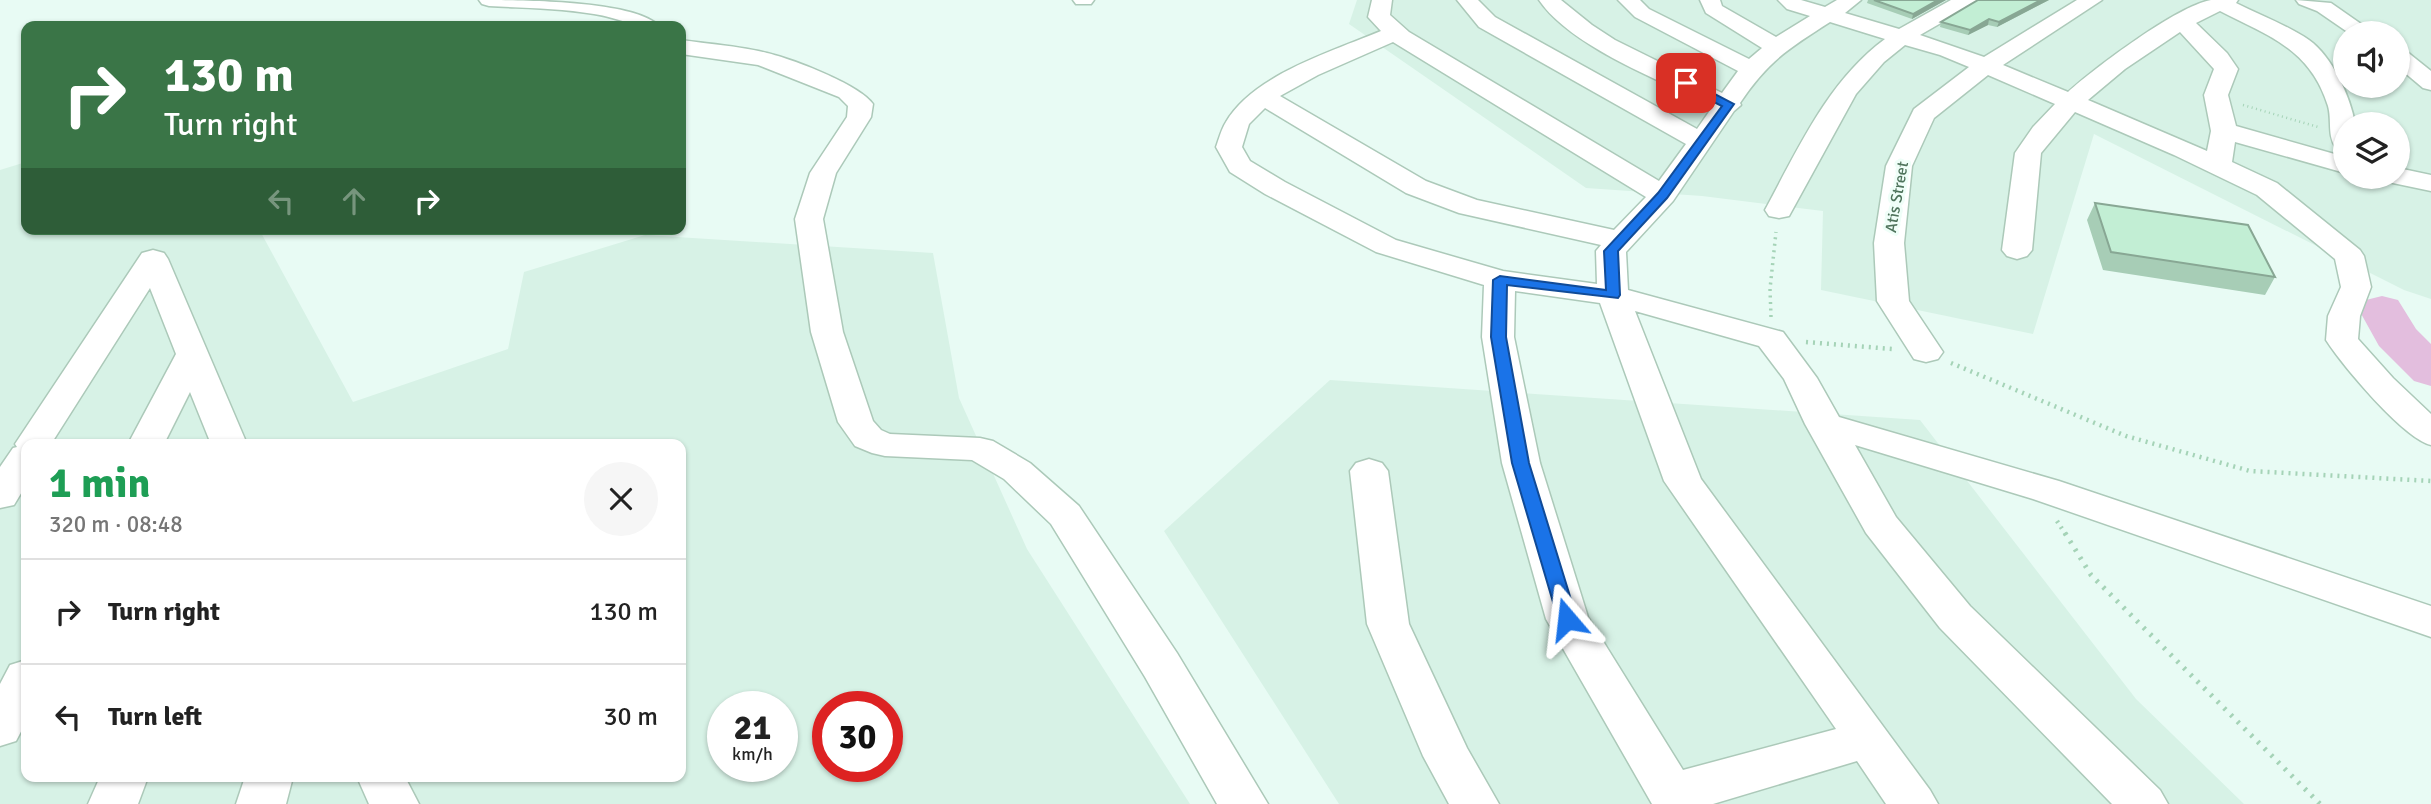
<!DOCTYPE html>
<meta charset="utf-8">
<style>
:root{--surface:#fff;--page:#f6f6f6;--text:#222;--muted:#767676;--line:#e0e0e0}
body{margin:0;font-family:Signika,sans-serif;background:var(--page);color:var(--text);height:100vh;display:flex;flex-direction:column;font-size:26px;white-space:nowrap}
*{box-sizing:border-box;margin:0}
p{font-size:23px;color:var(--muted)}
.icon{flex:none;width:38px;height:38px;fill:none;stroke:currentColor;stroke-width:2;stroke-linecap:round;stroke-linejoin:round}
.map{position:relative;flex:1;overflow:hidden}
.side{position:absolute;left:21px;top:439px;width:665px;height:343px;display:flex;flex-direction:column;background:var(--surface);border-radius:14px;box-shadow:0 2px 5px #0004}
.side>*{flex:none}
.hud{position:absolute;left:21px;top:21px;width:665px;height:214px;border-radius:14px;box-shadow:0 2px 5px #0004;background:#3a7547;color:#fff;overflow:hidden}
.buttons{position:absolute;left:2333px;top:21px;display:grid;gap:14px}
.buttons a{display:grid;place-items:center;width:77px;height:77px;border-radius:50%;background:var(--surface);box-shadow:0 2px 5px #0004;font-size:35px}
.speed{position:absolute;left:707px;top:691px;display:flex;gap:14px;font-size:35px;font-weight:700;text-align:center}
.speed>*{display:grid;place-content:center;width:91px;height:91px;border-radius:50%;background:var(--surface);box-shadow:0 2px 5px #0004;line-height:1}
.speed small{font-size:18px;font-weight:400}
.speed .limit{border:10px solid #d22;background:#fff;color:#111}
.pin{position:absolute;display:grid;place-items:center;width:60px;height:60px;color:#fff;margin:-30px;border-radius:14px;box-shadow:0 4px 10px #0006}
.me{position:absolute;width:77px;margin:-38px;rotate:343deg;stroke-linejoin:round;filter:drop-shadow(0 0 5px #0008)}
.turn{display:flex;align-items:center;gap:24px;height:147px;padding:0 28px;font-size:32px}
.turn .icon{width:91px;height:91px;stroke-width:2.5}
.turn b{display:block;font-size:49px;line-height:60px}
.lanes{display:flex;align-items:center;height:66px;padding:0 28px;background:#0003;justify-content:center;gap:35px;direction:ltr}
.lanes .off{opacity:.35}
.round{display:grid;place-items:center;flex:none;width:74px;height:74px;border-radius:37px;background:var(--page)}
.overview{display:flex;align-items:center;justify-content:space-between;height:119px;padding:0 28px}
h1{font-size:42px;font-weight:700;line-height:52px;color:#1e9e55}
ul{padding:0;list-style:none}
li{display:flex;align-items:center;gap:21px;height:105px;padding:0 28px;border-top:2px solid var(--line)}
li div{flex:1}
li b{display:block;font-size:26px}
li em{font-style:normal}
.map>svg:first-child{display:block}
.residential{fill:#d7f2e6;fill-rule:evenodd}
.lines{fill:none;stroke-linecap:round;stroke-linejoin:round}
.river{fill:#e3bede;fill-rule:evenodd}
.minor-casing{stroke:#acc9b9;stroke-width:3}
.path-far3{stroke:#a5d3b7;stroke-width:2.5;stroke-dasharray:1 3.5;stroke-linecap:butt}
.path-far2{stroke:#a5d3b7;stroke-width:3.5;stroke-dasharray:2 4.5;stroke-linecap:butt}
.path-far1{stroke:#a5d3b7;stroke-width:4.5;stroke-dasharray:2 5;stroke-linecap:butt}
.path{stroke:#a5d3b7;stroke-width:5;stroke-dasharray:2.5 7;stroke-linecap:butt}
.minor{fill:#fff;fill-rule:evenodd}
.wall{fill:#a7cdb6}
.shaded-wall{fill:#88a794}
.building{fill:#c2eed4;stroke:#88a794;stroke-width:2}
.route{fill:#1a73e8;stroke:#114b97;stroke-width:2}
.labels{text-anchor:middle;dominant-baseline:central;stroke-width:6;stroke-linejoin:round;paint-order:stroke}
.far-street-label{font-size:16px;fill:#4e735b;stroke:#effef8}
</style>
<div class="map">
<svg width="2431" height="804" viewBox="0 0 2431 804">
<rect width="100%" height="100%" fill="#e8fbf4"/>
<path class="residential" d="M 1357,0 L 2431,0 L 2431,299 L 2404,290 L 2094,134 L 2033,334 L 1821,290 L 1823,211 L 1702,196 L 1586,188 L 1349,24 ZM 2345,33 L 2398,33 L 2398,86 L 2345,86 ZM 2345,124 L 2398,124 L 2398,177 L 2345,177 Z
M 26,162 L 26,229 L 259,229 L 353,402 L 508,349 L 524,272 L 645,235 L 933,253 L 959,398 L 1027,549 L 1190,804 L 0,804 L 0,170 ZM 26,444 L 681,444 L 681,777 L 26,777 ZM 723,707 L 782,707 L 782,766 L 723,766 ZM 828,707 L 887,707 L 887,766 L 828,766 Z
M 1330,380 L 1920,420 L 2136,699 L 2244,804 L 1339,804 L 1164,531 Z"/>
<g class="lines">
<path class="river" d="M 2382,296 L 2398,300 L 2416,329 L 2431,344 L 2431,386 L 2414,381 L 2379,346 L 2359,310 L 2366,300 Z"/>
<g class="minor-casing">
<path id="minor" d="M 479,0 C 518,0 635,0 659,26 C 631,27 620,18 594,14 C 560,8 524,8 489,6 L 482,4 Z
M 1073,0 L 1094,0 L 1091,4 L 1076,4 Z
M 1372,0 L 1392,0 L 1390,15 L 1409,32 L 1659,181 L 1686,144 L 1479,27 L 1457,0 L 1478,0 L 1495,17 L 1697,129 L 1713,106 C 1662,81 1571,47 1539,0 L 1561,0 L 1592,25 L 1615,40 L 1722,93 L 1738,71 L 1635,17 L 1618,0 L 1640,0 L 1649,9 L 1749,59 L 1762,48 L 1706,13 L 1700,0 L 1720,0 L 1722,6 L 1776,37 L 1810,16 L 1787,9 L 1778,0 L 1801,0 L 1825,7 L 1837,0 L 1861,0 L 1845,13 L 1899,29 L 1951,0 L 1977,0 L 1974,4 L 1920,35 L 1984,57 L 2077,0 L 2102,0 L 2003,65 L 2068,92 C 2096,67 2177,6 2211,0 C 2219,0 2230,0 2238,0 L 2236,3 C 2260,15 2287,25 2309,40 C 2332,56 2351,98 2355,124 L 2345,124 L 2345,151 L 2336,148 C 2327,136 2332,120 2328,106 C 2310,48 2268,36 2220,11 L 2196,23 L 2227,53 L 2238,69 L 2228,95 L 2236,126 L 2345,157 L 2345,173 L 2235,142 L 2232,162 L 2277,183 L 2360,250 L 2364,256 L 2371,287 L 2360,316 L 2358,339 L 2393,378 L 2431,414 L 2431,445 C 2403,438 2343,366 2326,340 L 2328,316 L 2341,287 L 2335,259 L 2257,195 L 2174,155 L 2075,112 L 2041,153 L 2032,250 L 2027,256 L 2017,259 L 2007,256 L 2002,250 L 2015,153 L 2033,127 L 2055,104 L 1988,75 L 1934,118 L 1912,166 L 1904,243 L 1909,301 L 1943,352 L 1938,359 L 1926,362 L 1914,359 L 1877,301 L 1874,243 L 1886,166 L 1914,109 L 1969,67 L 1940,55 L 1905,45 L 1884,62 L 1856,94 L 1789,216 L 1779,218 L 1769,216 L 1765,210 C 1798,149 1828,81 1885,39 L 1830,22 C 1788,49 1768,61 1740,103 L 1741,105 L 1734,111 L 1673,201 L 1626,252 L 1628,290 L 1783,332 L 1817,378 L 1839,417 L 2059,481 L 2431,606 L 2431,637 L 2033,499 L 1855,445 L 1896,517 L 1970,606 L 2160,790 L 2168,804 L 2112,804 L 1940,628 L 1866,533 L 1805,424 L 1784,379 L 1759,346 L 1635,311 L 1701,479 L 1930,790 L 1938,804 L 1886,804 L 1857,761 L 1713,804 L 1652,804 L 1546,619 L 1502,463 L 1482,337 L 1484,285 L 1376,252 L 1265,194 L 1230,172 L 1216,147 C 1219,139 1221,130 1226,122 C 1253,75 1333,51 1381,31 L 1368,17 ZM 2180,32 L 2214,69 L 2204,95 L 2211,131 L 2207,151 L 2088,100 L 2125,69 ZM 1393,42 L 1646,197 L 1614,230 L 1477,200 L 1426,181 L 1280,96 L 1318,75 ZM 1265,108 L 1406,193 L 1459,213 L 1601,245 L 1596,251 L 1597,284 L 1503,271 L 1396,240 L 1285,182 L 1250,161 L 1242,147 L 1249,124 ZM 1515,291 L 1600,303 L 1664,481 L 1836,729 L 1683,770 L 1588,617 L 1540,463 L 1514,337 Z
M 2296,0 L 2331,3 L 2374,33 L 2349,33 L 2317,11 L 2299,4 Z
M 681,40 C 709,44 739,46 767,53 C 792,59 859,84 873,104 L 871,117 L 836,173 L 823,219 L 843,332 L 873,421 L 881,430 L 890,434 L 980,438 L 993,441 L 1030,463 L 1079,506 L 1177,653 L 1268,804 L 1217,804 L 1145,677 L 1051,524 L 1004,479 L 972,460 L 885,456 L 872,453 L 855,446 L 838,422 L 811,332 L 795,219 L 810,173 L 847,117 L 848,106 L 839,97 L 758,65 L 681,54 Z
M 2398,49 L 2406,51 L 2431,71 L 2431,90 L 2423,88 L 2398,67 Z
M 2398,168 L 2431,175 L 2431,191 L 2388,182 L 2385,177 L 2398,177 Z
M 153,250 L 164,253 L 168,259 L 247,444 L 211,444 L 190,392 L 164,444 L 128,444 L 176,354 L 150,288 L 51,444 L 26,444 L 26,485 L 14,505 L 0,508 L 0,467 L 13,448 L 17,447 L 15,444 L 142,253 Z
M 1369,459 L 1382,463 L 1388,471 L 1409,624 L 1467,748 L 1499,804 L 1449,804 L 1423,756 L 1367,624 L 1350,471 L 1356,463 Z
M 26,660 L 26,722 L 16,741 L 0,746 L 0,684 L 10,665 Z
M 100,777 L 148,777 L 138,804 L 88,804 Z
M 245,777 L 293,777 L 286,804 L 236,804 Z
M 357,777 L 405,777 L 419,804 L 369,804 Z"/>
</g>
<path class="path-far3" d="M 2243,105 L 2318,127"/>
<path class="path-far2" d="M 1771,317 L 1770,289 L 1776,232"/>
<path class="path-far1" d="M 1806,342 L 1892,349
M 1951,363 L 2126,436 L 2250,471 L 2431,481
M 2057,521 L 2066,535"/>
<path class="path" d="M 2065,533 L 2091,575 L 2320,804"/>
<use href="#minor" class="minor"/>
</g>
<path class="wall" d="M 1868,0 L 1946,0 L 1912,19 L 1867,3 Z
M 2049,0 L 1997,27 L 1988,25 L 1968,35 L 1940,27 L 1941,22 L 1977,1 Z
M 2095,203 L 2275,277 L 2265,295 L 2103,270 L 2087,220 Z"/>
<path class="shaded-wall" d="M 1938,0 L 1946,0 L 1912,19 L 1913,14 Z
M 2041,0 L 2049,0 L 1997,27 L 1999,22 Z
M 1989,19 L 1988,25 L 1968,35 L 1970,30 Z"/>
<path class="building" d="M 1874,0 L 1938,0 L 1913,14 Z
M 1978,0 L 2041,0 L 1999,22 L 1989,19 L 1970,30 L 1941,22 Z
M 2095,203 L 2248,225 L 2275,277 L 2111,252 Z"/>
<path class="route" d="M 1682,81 L 1690,81 L 1734,104 L 1667,198 L 1618,251 L 1620,295 L 1618,298 L 1507,285 L 1506,337 L 1529,463 L 1577,619 L 1574,624 L 1560,624 L 1558,619 L 1512,463 L 1491,337 L 1493,280 L 1500,276 L 1606,290 L 1604,251 L 1658,193 L 1722,106 L 1682,86 Z"/>
<g class="labels">
<g class="far-street-label">
<text transform="translate(1897 197) rotate(-80)">Atis Street</text>
</g>
</g>
</svg>
<div class="buttons">
<a><svg class="icon" aria-label="sound" viewBox="0 0 24 24"><path d="M4 9h4l5-4v14l-5-4H4zM17 9q2 3 0 6"/></svg></a>
<a><svg class="icon" aria-label="layers" viewBox="0 0 24 24"><path d="M12 4l9 5-9 5-9-5zM3 14l9 5 9-5"/></svg></a>
</div>
<div class="speed"><div>21<small>km/h</small></div><div class="limit">30</div></div>
<div class="pin" style="left:1686px;top:83px;background:#d93025"><svg class="icon" aria-label="arrive" viewBox="0 0 24 24"><path d="M6 21V4h12l-3 4 3 4H6"/></svg></div>
<svg class="me" style="left:1567px;top:619px" viewBox="-20 -20 40 40"><path d="M0-17L14 15 0 8-14 15z" fill="#1a73e8" stroke="#fff" stroke-width="4"/></svg>
<div class="hud">
<div class="turn"><svg class="icon" aria-label="right" viewBox="0 0 24 24"><path d="M7 20v-9h11M14 6l5 5-5 5"/></svg><div><b>130 m</b>Turn right</div></div>
<div class="lanes"><svg class="icon off" aria-label="left" viewBox="0 0 24 24"><path d="M17 20v-9H6M10 6l-5 5 5 5"/></svg><svg class="icon off" aria-label="ahead" viewBox="0 0 24 24"><path d="M12 20V5M6 11l6-6 6 6"/></svg><svg class="icon" aria-label="right" viewBox="0 0 24 24"><path d="M7 20v-9h11M14 6l5 5-5 5"/></svg></div>
</div>
<section class="side">
<div class="overview"><div><h1>1 min</h1><p>320 m · 08:48</p></div><a class="round"><svg class="icon" aria-label="close" viewBox="0 0 24 24"><path d="M6 6l12 12M18 6L6 18"/></svg></a></div>
<ul>
<li><svg class="icon" aria-label="right" viewBox="0 0 24 24"><path d="M7 20v-9h11M14 6l5 5-5 5"/></svg><div><b>Turn right</b></div><em>130 m</em></li>
<li><svg class="icon" aria-label="left" viewBox="0 0 24 24"><path d="M17 20v-9H6M10 6l-5 5 5 5"/></svg><div><b>Turn left</b></div><em>30 m</em></li>
</ul>
</section>
</div>
